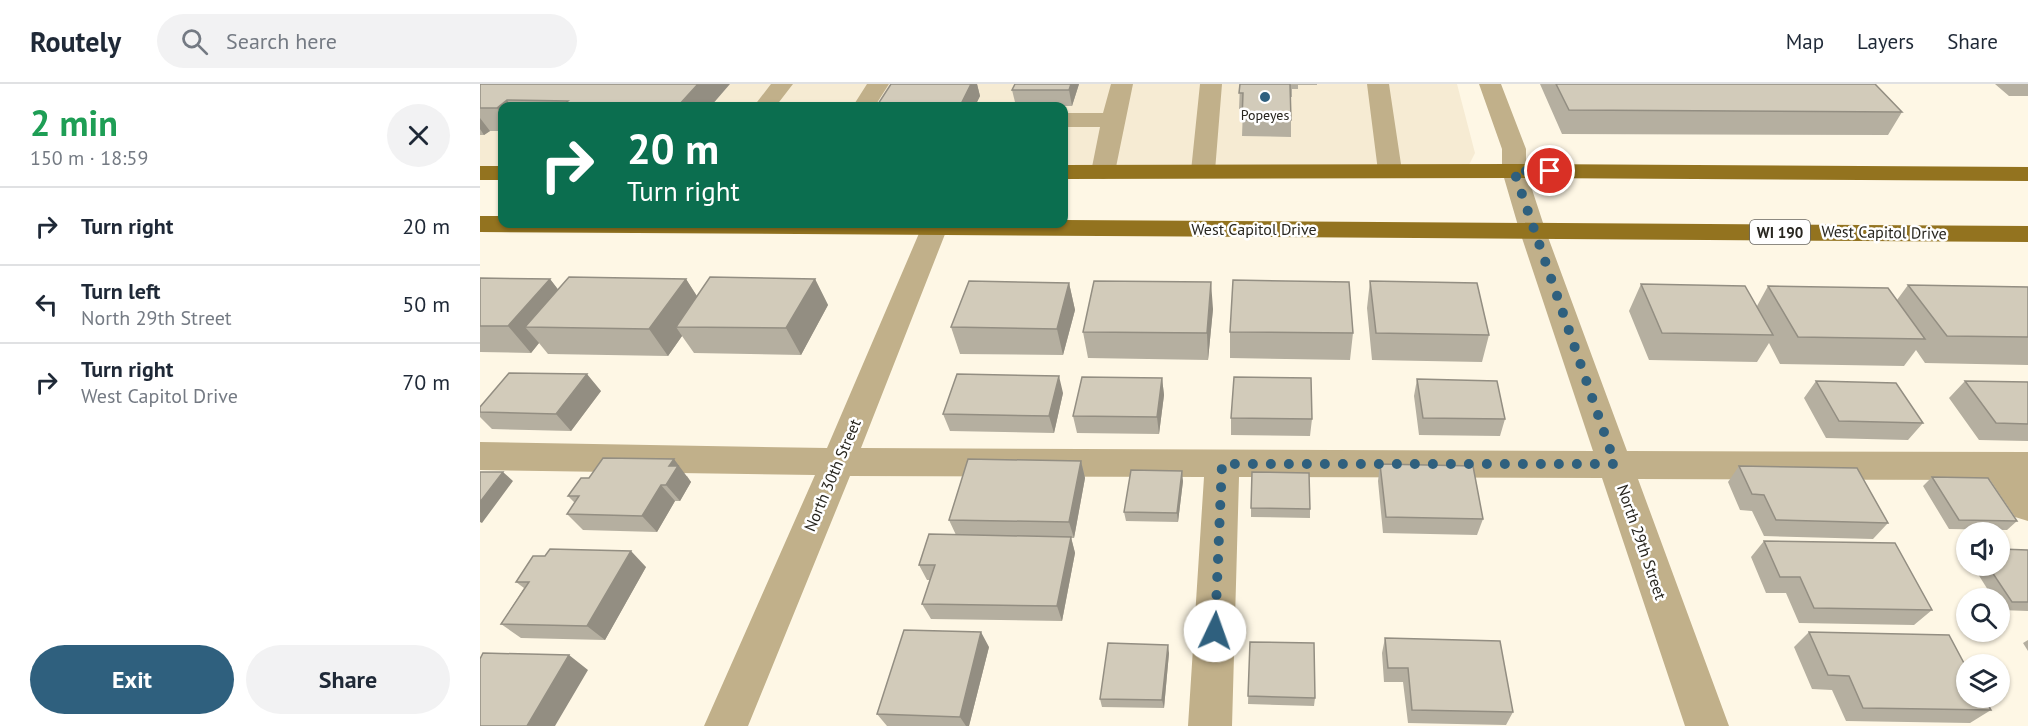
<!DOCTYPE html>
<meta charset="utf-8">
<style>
:root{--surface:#fff;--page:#f2f2f3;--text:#1f2937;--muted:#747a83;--line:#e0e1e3;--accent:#2f607e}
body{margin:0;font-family:"PT Sans",sans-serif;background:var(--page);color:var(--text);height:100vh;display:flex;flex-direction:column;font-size:22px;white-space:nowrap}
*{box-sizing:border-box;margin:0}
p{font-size:20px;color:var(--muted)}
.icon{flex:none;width:33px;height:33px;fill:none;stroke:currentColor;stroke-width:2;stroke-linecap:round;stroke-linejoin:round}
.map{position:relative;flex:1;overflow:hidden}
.side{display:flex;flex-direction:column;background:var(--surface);width:480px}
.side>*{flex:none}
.hud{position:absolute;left:18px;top:18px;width:570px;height:126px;border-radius:12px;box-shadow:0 2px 4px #0004;background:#0b6e4f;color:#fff;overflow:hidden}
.fabs{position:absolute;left:1476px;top:438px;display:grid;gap:12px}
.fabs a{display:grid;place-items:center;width:54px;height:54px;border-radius:50%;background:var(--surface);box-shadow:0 2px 4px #0004;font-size:30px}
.pin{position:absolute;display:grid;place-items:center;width:51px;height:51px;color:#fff;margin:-26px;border:3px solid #fff;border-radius:50%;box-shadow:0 2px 6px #0007}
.me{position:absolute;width:66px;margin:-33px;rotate:3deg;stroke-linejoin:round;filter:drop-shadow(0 0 4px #0008)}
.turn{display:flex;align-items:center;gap:21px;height:126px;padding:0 30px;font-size:27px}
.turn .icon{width:78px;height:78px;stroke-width:2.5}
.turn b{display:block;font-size:42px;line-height:51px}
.round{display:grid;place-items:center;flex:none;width:63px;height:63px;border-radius:32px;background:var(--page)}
.overview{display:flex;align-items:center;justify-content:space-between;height:102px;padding:0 30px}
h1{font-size:36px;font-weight:600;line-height:45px;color:#1e9e55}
.primary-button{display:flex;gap:12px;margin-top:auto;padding:12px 30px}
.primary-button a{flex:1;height:69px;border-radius:36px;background:var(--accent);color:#fff;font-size:24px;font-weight:600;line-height:69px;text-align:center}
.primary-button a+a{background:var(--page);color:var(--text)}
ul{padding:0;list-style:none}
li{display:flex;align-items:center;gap:18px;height:78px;padding:0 30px;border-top:2px solid var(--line)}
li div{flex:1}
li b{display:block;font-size:22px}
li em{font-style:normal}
header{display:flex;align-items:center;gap:36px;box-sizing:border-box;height:84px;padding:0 30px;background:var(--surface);border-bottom:2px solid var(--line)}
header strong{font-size:28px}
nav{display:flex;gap:33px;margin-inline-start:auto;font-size:21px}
.search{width:420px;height:54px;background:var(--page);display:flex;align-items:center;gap:15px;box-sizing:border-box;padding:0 21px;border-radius:33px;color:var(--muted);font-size:22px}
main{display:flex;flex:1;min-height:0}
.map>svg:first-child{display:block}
.built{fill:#f6ebd3}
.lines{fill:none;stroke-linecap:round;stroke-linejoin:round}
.minor{fill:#c1b08a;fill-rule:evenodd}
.major{fill:#93731f;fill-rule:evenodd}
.wall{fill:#b5afa0}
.shaded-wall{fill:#938e82}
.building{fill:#d2cbba;stroke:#938e82;stroke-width:1.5}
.route{stroke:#2f607e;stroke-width:10;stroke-dasharray:0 18}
.poi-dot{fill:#2f607e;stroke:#fff;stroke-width:2}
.labels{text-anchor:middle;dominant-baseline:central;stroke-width:5;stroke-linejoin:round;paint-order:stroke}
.far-poi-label{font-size:14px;fill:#28261f;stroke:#fff}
.shield{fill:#fff;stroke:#686762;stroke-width:1.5}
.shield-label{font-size:15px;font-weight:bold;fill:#28261f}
.street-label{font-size:16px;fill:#28261f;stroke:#fff}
</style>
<header>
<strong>Routely</strong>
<div class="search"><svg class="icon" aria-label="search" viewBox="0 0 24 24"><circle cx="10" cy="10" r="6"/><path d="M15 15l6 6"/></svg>Search here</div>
<nav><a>Map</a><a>Layers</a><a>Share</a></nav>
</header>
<main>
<section class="side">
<div class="overview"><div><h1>2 min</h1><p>150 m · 18:59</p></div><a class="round"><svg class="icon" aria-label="close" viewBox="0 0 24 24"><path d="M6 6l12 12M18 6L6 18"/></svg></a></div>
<ul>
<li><svg class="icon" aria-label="right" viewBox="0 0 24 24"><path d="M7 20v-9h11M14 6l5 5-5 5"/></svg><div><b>Turn right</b></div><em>20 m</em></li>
<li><svg class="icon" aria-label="left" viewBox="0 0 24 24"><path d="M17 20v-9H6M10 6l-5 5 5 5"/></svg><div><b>Turn left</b><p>North 29th Street</p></div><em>50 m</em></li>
<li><svg class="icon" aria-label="right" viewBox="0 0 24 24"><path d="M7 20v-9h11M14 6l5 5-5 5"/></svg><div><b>Turn right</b><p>West Capitol Drive</p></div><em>70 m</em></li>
</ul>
<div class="primary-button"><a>Exit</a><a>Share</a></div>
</section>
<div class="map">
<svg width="1548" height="642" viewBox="0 0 1548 642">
<rect width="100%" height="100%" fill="#fef7e5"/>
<path class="built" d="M 0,0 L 977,0 L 995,69 L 986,87 L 584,88 L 584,22 L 22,22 L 22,89 L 0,89 Z"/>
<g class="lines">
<path class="minor" d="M 291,0 L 313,0 L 296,22 L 274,22 Z
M 387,0 L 409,0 L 395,22 L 373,22 Z
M 631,0 L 653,0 L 635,88 L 632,93 L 623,95 L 614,93 L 611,88 L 620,43 L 584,43 L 584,29 L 623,29 Z
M 720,0 L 742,0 L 735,87 L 732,92 L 723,94 L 714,92 L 711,87 Z
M 887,0 L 909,0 L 922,87 L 919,92 L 910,94 L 901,92 L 898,87 Z
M 999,0 L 1021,0 L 1046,65 L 1046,87 L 1065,145 L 1147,367 L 1548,368 L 1548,437 L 1535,433 L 1510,396 L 1158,395 L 1249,642 L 1205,642 L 1122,394 L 759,393 L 752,642 L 708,642 L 724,393 L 370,392 L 268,642 L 224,642 L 335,391 L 0,386 L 0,358 L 347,364 L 443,140 L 469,140 L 381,364 L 1113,367 L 1039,145 L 1022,87 L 1022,65 Z"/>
<path class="major" d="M 1034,80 L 1548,83 L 1548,97 L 1034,94 L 584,95 L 584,81 Z
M 0,82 L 22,82 L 22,96 L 0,96 Z
M 0,132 L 22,132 L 22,140 L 584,140 L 584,136 L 1548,142 L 1548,158 L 0,148 Z"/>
</g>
<path class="wall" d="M 0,0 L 231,22 L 22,22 L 22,47 L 10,47 L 4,51 L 0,51 Z
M 411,0 L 497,0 L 500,12 L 495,22 L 398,22 L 398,20 Z
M 535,0 L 599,0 L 592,22 L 536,22 L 532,6 Z
M 760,0 L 837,0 L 837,1 L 818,1 L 818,5 L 812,5 L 812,13 L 811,13 L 811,53 L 762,52 L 763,25 L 759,25 Z
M 1060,0 L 1395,0 L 1422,28 L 1408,51 L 1082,50 Z
M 1515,0 L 1548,0 L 1548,12 L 1529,12 Z
M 0,194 L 70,195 L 78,206 L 206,195 L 217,212 L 335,195 L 348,221 L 321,271 L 214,269 L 202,252 L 188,272 L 68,270 L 59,259 L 51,269 L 0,268 Z
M 890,197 L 1009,251 L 1002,278 L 892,276 L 887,224 Z
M 589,199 L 595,226 L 583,271 L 480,270 L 471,243 Z
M 1161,200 L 1277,222 L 1288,202 L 1417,216 L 1428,201 L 1548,203 L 1548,281 L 1445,279 L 1436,266 L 1424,282 L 1300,280 L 1289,259 L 1277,278 L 1169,276 L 1149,227 Z
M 733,225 L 728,276 L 608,274 L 603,248 Z
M 750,248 L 873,249 L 870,276 L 750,274 Z
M 682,294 L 684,311 L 679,350 L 597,349 L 593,332 Z
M 937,295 L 1025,335 L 1020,352 L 939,351 L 934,312 Z
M 1336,297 L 1443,339 L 1428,356 L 1346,354 L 1324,314 Z
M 1485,297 L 1548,298 L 1548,357 L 1499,356 L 1469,314 Z
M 121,307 L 91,347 L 12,345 L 0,333 L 0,323 Z
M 583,309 L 574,349 L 470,347 L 463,330 Z
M 751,334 L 832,335 L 830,352 L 751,351 Z
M 601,377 L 605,394 L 594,454 L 591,454 L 595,469 L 582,537 L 451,535 L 442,520 L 450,496 L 447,496 L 439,481 L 476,451 L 469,436 Z
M 900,380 L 1003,435 L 997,451 L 903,449 L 898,397 Z
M 1259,382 L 1408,439 L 1393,455 L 1284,452 L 1272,427 L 1260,426 L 1248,398 Z
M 207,392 L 211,398 L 200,417 L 195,417 L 177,448 L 103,446 L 87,430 L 95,419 L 88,412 Z
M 1452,393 L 1537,437 L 1527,446 L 1469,445 L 1443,402 Z
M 703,397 L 698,438 L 646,437 L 644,428 Z
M 771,424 L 830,425 L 830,434 L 771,433 Z
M 1284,457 L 1452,526 L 1434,541 L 1319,539 L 1306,509 L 1286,509 L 1271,473 Z
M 1548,466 L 1548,527 L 1520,526 L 1520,514 L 1513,514 L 1493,482 L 1520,482 Z
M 166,483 L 125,556 L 41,554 L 21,540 L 44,504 L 36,498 Z
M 1329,548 L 1511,626 L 1490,639 L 1366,637 L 1352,606 L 1332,605 L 1314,563 Z
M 905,554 L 1033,628 L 1026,641 L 928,639 L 923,598 L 904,598 L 902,569 Z
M 1548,556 L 1548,567 L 1543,559 Z
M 770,558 L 835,614 L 834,622 L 768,620 Z
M 509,563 L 489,642 L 407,642 L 397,630 Z
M 689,569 L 684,624 L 622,623 L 620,615 Z"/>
<path class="shaded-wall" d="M 218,0 L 250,0 L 231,22 L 198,22 Z
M 491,0 L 497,0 L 500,12 L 495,22 L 480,22 Z
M 591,0 L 599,0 L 592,22 L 589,6 Z
M 27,16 L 31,22 L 22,22 L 22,32 L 17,24 Z
M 0,34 L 10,47 L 4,51 L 0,45 Z
M 70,195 L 91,222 L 45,243 L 59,259 L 51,269 L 28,242 Z
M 206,195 L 223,222 L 196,243 L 202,252 L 188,272 L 169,245 Z
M 335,195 L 348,221 L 321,271 L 306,244 Z
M 731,198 L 733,225 L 728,276 L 727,249 Z
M 589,199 L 595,226 L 583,271 L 577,245 Z
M 107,290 L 121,307 L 91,347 L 76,330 Z
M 579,292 L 583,309 L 574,349 L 569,332 Z
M 682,294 L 684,311 L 679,350 L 677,333 Z
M 194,375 L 211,398 L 200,417 L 186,401 L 189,382 Z
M 601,377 L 605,394 L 594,454 L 589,438 Z
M 702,387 L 703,397 L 698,438 L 697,429 Z
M 23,388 L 33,397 L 2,439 L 0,438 L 0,418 Z
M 181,401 L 195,417 L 177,448 L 162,432 Z
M 591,453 L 595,469 L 582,537 L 577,522 Z
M 151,467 L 166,483 L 125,556 L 107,542 Z
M 501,548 L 509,563 L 489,642 L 486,642 L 480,633 Z
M 688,561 L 689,569 L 684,624 L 682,616 Z
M 89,571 L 108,586 L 75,642 L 47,642 Z"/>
<path class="building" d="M 0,0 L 218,0 L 198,22 L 82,22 L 88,17 L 27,16 L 17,24 L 0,24 Z
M 411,0 L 491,0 L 480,22 L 398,20 Z
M 535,0 L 591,0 L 589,6 L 532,6 Z
M 760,0 L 810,0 L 811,36 L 762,36 L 763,9 L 759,9 Z
M 1076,0 L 1395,0 L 1422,28 L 1089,26 Z
M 89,193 L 206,195 L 169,245 L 45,243 Z
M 230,193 L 335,195 L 306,244 L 196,243 Z
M 0,194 L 70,195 L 28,242 L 0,242 Z
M 753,196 L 869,198 L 873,249 L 750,248 Z
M 489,197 L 589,199 L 577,245 L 471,243 Z
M 614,197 L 731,198 L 727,249 L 603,248 Z
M 890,197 L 997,199 L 1009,251 L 896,249 Z
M 1161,200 L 1265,202 L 1293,251 L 1182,249 Z
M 1428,201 L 1548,203 L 1548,253 L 1467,252 Z
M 1288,202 L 1408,204 L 1445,255 L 1318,253 Z
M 29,289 L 107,290 L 76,330 L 0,328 L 0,323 Z
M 477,290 L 579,292 L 569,332 L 463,330 Z
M 602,293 L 682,294 L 677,333 L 593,332 Z
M 754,293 L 831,294 L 832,335 L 751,334 Z
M 937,295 L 1017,297 L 1025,335 L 943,334 Z
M 1336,297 L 1416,299 L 1443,339 L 1359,337 Z
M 1485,297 L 1548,298 L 1548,340 L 1516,339 Z
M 123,374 L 194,375 L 189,382 L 198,382 L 186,401 L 181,401 L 162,432 L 87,430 L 99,412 L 88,412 L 101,394 L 109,394 Z
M 488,375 L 601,377 L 589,438 L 469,436 Z
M 900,380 L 993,382 L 1003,435 L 906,433 Z
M 1259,382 L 1377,384 L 1408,439 L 1296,436 L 1284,411 L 1272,410 Z
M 651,386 L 702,387 L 697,429 L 644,428 Z
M 0,388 L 23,388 L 0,418 Z
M 772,388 L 829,389 L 830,425 L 771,424 Z
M 1452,393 L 1508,394 L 1537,437 L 1479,436 Z
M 449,450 L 591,453 L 577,522 L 442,520 L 455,481 L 439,481 Z
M 1284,457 L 1415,459 L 1452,526 L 1334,524 L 1320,493 L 1300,493 Z
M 70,465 L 151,467 L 107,542 L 21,540 L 49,498 L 36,498 L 53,472 L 65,472 Z
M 1520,465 L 1548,466 L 1548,518 L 1532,518 L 1508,482 L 1520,482 Z
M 424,546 L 501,548 L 480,633 L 397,630 Z
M 1329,548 L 1469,551 L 1486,583 L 1486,614 L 1504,614 L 1511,626 L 1383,624 L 1369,592 L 1348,591 Z
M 905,554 L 1020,557 L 1033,628 L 932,626 L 928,584 L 908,584 Z
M 770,558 L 834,559 L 835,614 L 768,612 Z
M 628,559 L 688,561 L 682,616 L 620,615 Z
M 3,569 L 89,571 L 47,642 L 0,642 L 0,575 Z"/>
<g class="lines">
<path class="route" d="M 735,547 L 742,380 L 1135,380 L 1034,87 L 1070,87"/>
</g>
<circle class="poi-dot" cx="785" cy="13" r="6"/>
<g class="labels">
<g class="far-poi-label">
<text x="785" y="31">Popeyes</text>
</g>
<rect class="shield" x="1270" y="136" width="60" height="24" rx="4.5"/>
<g class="shield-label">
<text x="1300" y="148">WI 190</text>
</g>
<g class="street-label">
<text x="774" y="145">West Capitol Drive</text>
<text transform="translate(1404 148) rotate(1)">West Capitol Drive</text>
<text transform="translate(352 391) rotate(-67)">North 30th Street</text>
<text transform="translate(1162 458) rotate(71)">North 29th Street</text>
</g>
</g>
</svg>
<div class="fabs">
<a><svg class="icon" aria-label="sound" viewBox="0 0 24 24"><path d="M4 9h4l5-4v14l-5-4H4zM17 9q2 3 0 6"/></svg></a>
<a><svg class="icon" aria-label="search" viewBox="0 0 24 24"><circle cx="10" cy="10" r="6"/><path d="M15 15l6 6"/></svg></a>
<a><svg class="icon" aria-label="layers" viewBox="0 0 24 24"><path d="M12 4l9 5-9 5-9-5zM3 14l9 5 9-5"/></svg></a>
</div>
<div class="pin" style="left:1070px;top:87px;background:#d93025"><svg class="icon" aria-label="arrive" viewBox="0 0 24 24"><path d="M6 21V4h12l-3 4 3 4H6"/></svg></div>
<svg class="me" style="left:735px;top:547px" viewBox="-20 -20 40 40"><circle r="19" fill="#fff"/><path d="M0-13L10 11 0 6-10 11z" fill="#2f607e"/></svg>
<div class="hud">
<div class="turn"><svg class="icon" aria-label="right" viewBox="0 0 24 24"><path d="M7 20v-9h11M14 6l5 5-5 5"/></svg><div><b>20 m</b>Turn right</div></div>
</div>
</div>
</main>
